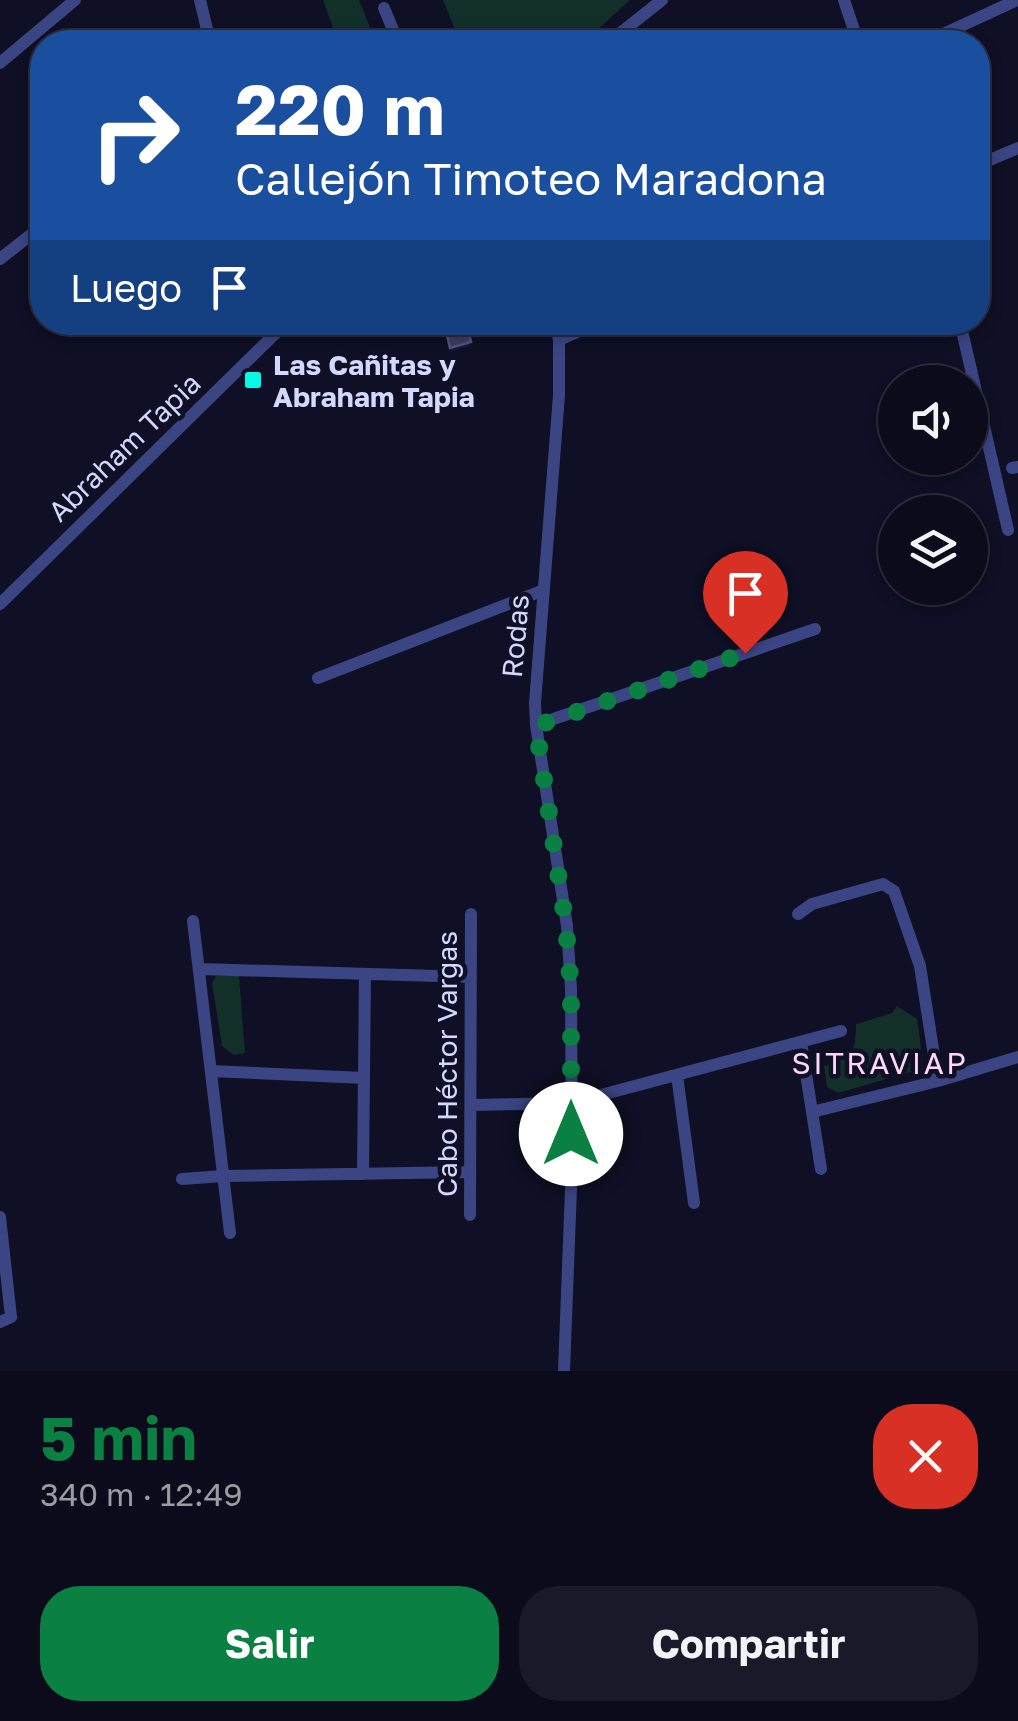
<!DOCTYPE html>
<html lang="es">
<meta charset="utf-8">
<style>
:root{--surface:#0b0b1c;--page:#191929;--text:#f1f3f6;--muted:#9a9ba3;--line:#2b2b3b;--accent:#0b8043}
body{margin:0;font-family:"Golos Text",sans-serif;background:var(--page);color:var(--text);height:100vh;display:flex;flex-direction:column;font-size:38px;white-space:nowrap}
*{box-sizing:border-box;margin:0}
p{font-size:32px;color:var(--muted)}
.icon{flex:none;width:55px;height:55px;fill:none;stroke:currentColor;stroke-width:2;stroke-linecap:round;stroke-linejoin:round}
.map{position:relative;height:1371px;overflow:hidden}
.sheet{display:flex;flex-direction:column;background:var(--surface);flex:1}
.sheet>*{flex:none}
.top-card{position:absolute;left:30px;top:30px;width:960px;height:305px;border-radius:40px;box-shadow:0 5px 15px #0003,0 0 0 2px var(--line);background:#1a4fa0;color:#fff;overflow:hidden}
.tools{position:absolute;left:878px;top:365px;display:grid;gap:20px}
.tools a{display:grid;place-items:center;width:110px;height:110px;border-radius:50%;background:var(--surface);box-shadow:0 5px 15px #0003,0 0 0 2px var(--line);font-size:50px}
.pin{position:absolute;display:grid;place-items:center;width:85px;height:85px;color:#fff;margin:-102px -42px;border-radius:50% 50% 50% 0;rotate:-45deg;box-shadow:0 0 10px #0007}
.pin .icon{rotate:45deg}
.me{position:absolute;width:110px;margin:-55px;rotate:0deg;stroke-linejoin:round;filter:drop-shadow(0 0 8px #0008)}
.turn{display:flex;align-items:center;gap:35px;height:210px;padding:0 40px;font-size:45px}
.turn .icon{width:130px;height:130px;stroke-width:2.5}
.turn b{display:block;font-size:70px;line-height:85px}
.then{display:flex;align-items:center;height:95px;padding:0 40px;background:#0003;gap:20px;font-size:38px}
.round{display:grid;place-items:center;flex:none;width:105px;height:105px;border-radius:40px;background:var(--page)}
.summary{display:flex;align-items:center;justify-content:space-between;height:170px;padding:0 40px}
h1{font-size:60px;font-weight:700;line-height:75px;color:var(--accent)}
.action{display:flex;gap:20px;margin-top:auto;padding:20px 40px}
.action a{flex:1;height:115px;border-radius:40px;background:var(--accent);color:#fff;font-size:40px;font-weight:700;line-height:115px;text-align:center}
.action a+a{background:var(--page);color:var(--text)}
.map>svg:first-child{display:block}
.green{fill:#122f29}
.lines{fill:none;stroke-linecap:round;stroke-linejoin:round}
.minor{stroke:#3b4583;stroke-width:12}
.shaded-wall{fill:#171738}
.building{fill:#3c3c64;stroke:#54547c;stroke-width:2.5}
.route{stroke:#0b8043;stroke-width:18;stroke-dasharray:0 32.4}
.poi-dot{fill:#05f9e5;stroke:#0f0f25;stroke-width:4}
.labels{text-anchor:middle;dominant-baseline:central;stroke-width:9;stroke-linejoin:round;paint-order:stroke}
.poi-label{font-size:28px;font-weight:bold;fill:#d4d7fe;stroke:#0f0f25;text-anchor:start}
.street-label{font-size:28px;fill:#d4d7fe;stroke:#0f0f25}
.neighbourhood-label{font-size:30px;letter-spacing:2.5px;fill:#fed6f7;stroke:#0f0f25}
</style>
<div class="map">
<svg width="1018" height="1371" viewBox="0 0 1018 1371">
<rect width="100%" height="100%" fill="#0f0f25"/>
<path class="green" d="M 323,0 L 359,0 L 376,42 L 338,42 Z
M 443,0 L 630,0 L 584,42 L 460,42 Z
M 216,976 L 239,976 L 245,1053 L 234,1055 L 222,1046 L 212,983 Z
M 897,1006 L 917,1019 L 923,1061 L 917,1070 L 838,1093 L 827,1087 L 824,1066 C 851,1058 856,1053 856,1024 L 892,1013 Z"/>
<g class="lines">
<path class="minor" d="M 200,0 L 210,42
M 844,0 L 855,33 L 863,42
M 384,8 L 398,42
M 609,42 L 662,0
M 926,42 L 1017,0
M 0,63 L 75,0
M 978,165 L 1018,148
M 0,259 L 42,226
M 555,322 L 559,340 L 559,395 L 535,703 L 536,725 L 567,926 L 571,989 L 572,1163 L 564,1371
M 960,322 L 1008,530
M 559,340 L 600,322
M 1012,468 L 1018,467
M 0,604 L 287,322
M 318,678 L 544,590
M 536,725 L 815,629
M 798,914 L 812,904 L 883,884 L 894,891 L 920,966 L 938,1081
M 193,921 L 230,1233
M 199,969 L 471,977
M 801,1042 L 821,1169
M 211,1071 L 364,1078
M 677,1075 L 694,1203
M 471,1105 L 571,1103 L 841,1031
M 812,1112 L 938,1081 L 1018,1057
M 363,1174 L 365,974
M 182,1179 L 223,1176 L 470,1172
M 470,1215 L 471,914
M 0,1217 L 11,1317 L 0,1322"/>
</g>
<path class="shaded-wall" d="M 542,323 L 542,327 L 528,330 L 528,326 Z
M 523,328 L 523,332 L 507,336 L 507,332 Z
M 471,342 L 471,346 L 450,352 L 450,348 Z"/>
<path class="building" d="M 444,322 L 466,322 L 471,342 L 450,348 Z
M 504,322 L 522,322 L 523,328 L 507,332 Z"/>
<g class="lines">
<path class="route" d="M 571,1134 L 571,989 L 566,926 L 536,726 L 745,653"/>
</g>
<rect class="poi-dot" x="243" y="370" width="20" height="20" rx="5"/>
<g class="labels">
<g class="poi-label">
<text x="273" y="364">Las Cañitas y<tspan x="273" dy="32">Abraham Tapia</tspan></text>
</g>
<g class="street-label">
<text transform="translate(124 447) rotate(-44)">Abraham Tapia</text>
<text transform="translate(515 636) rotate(-85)">Rodas</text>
<text transform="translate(446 1064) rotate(-90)">Cabo Héctor Vargas</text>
</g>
<g class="neighbourhood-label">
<text x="880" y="1063">SITRAVIAP</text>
</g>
</g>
</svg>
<div class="tools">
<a><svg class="icon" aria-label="sound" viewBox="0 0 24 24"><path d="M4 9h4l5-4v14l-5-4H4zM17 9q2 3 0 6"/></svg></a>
<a><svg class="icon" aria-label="layers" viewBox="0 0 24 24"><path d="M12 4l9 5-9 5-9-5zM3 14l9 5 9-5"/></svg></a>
</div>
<div class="pin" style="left:745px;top:653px;background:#d93025"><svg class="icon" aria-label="arrive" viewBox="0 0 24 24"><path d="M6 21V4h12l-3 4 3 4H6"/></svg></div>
<svg class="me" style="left:571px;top:1134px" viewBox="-20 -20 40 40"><circle r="19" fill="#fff"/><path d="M0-13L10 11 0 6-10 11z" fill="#0b8043"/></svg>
<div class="top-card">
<div class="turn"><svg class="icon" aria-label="right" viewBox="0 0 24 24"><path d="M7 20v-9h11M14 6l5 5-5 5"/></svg><div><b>220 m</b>Callejón Timoteo Maradona</div></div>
<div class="then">Luego<svg class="icon" aria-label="arrive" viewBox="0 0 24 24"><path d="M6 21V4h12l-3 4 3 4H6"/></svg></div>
</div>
</div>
<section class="sheet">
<div class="summary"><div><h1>5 min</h1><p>340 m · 12:49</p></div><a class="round" style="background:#d93025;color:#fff"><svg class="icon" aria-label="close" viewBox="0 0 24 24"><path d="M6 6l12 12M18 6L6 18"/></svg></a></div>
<div class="action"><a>Salir</a><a>Compartir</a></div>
</section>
